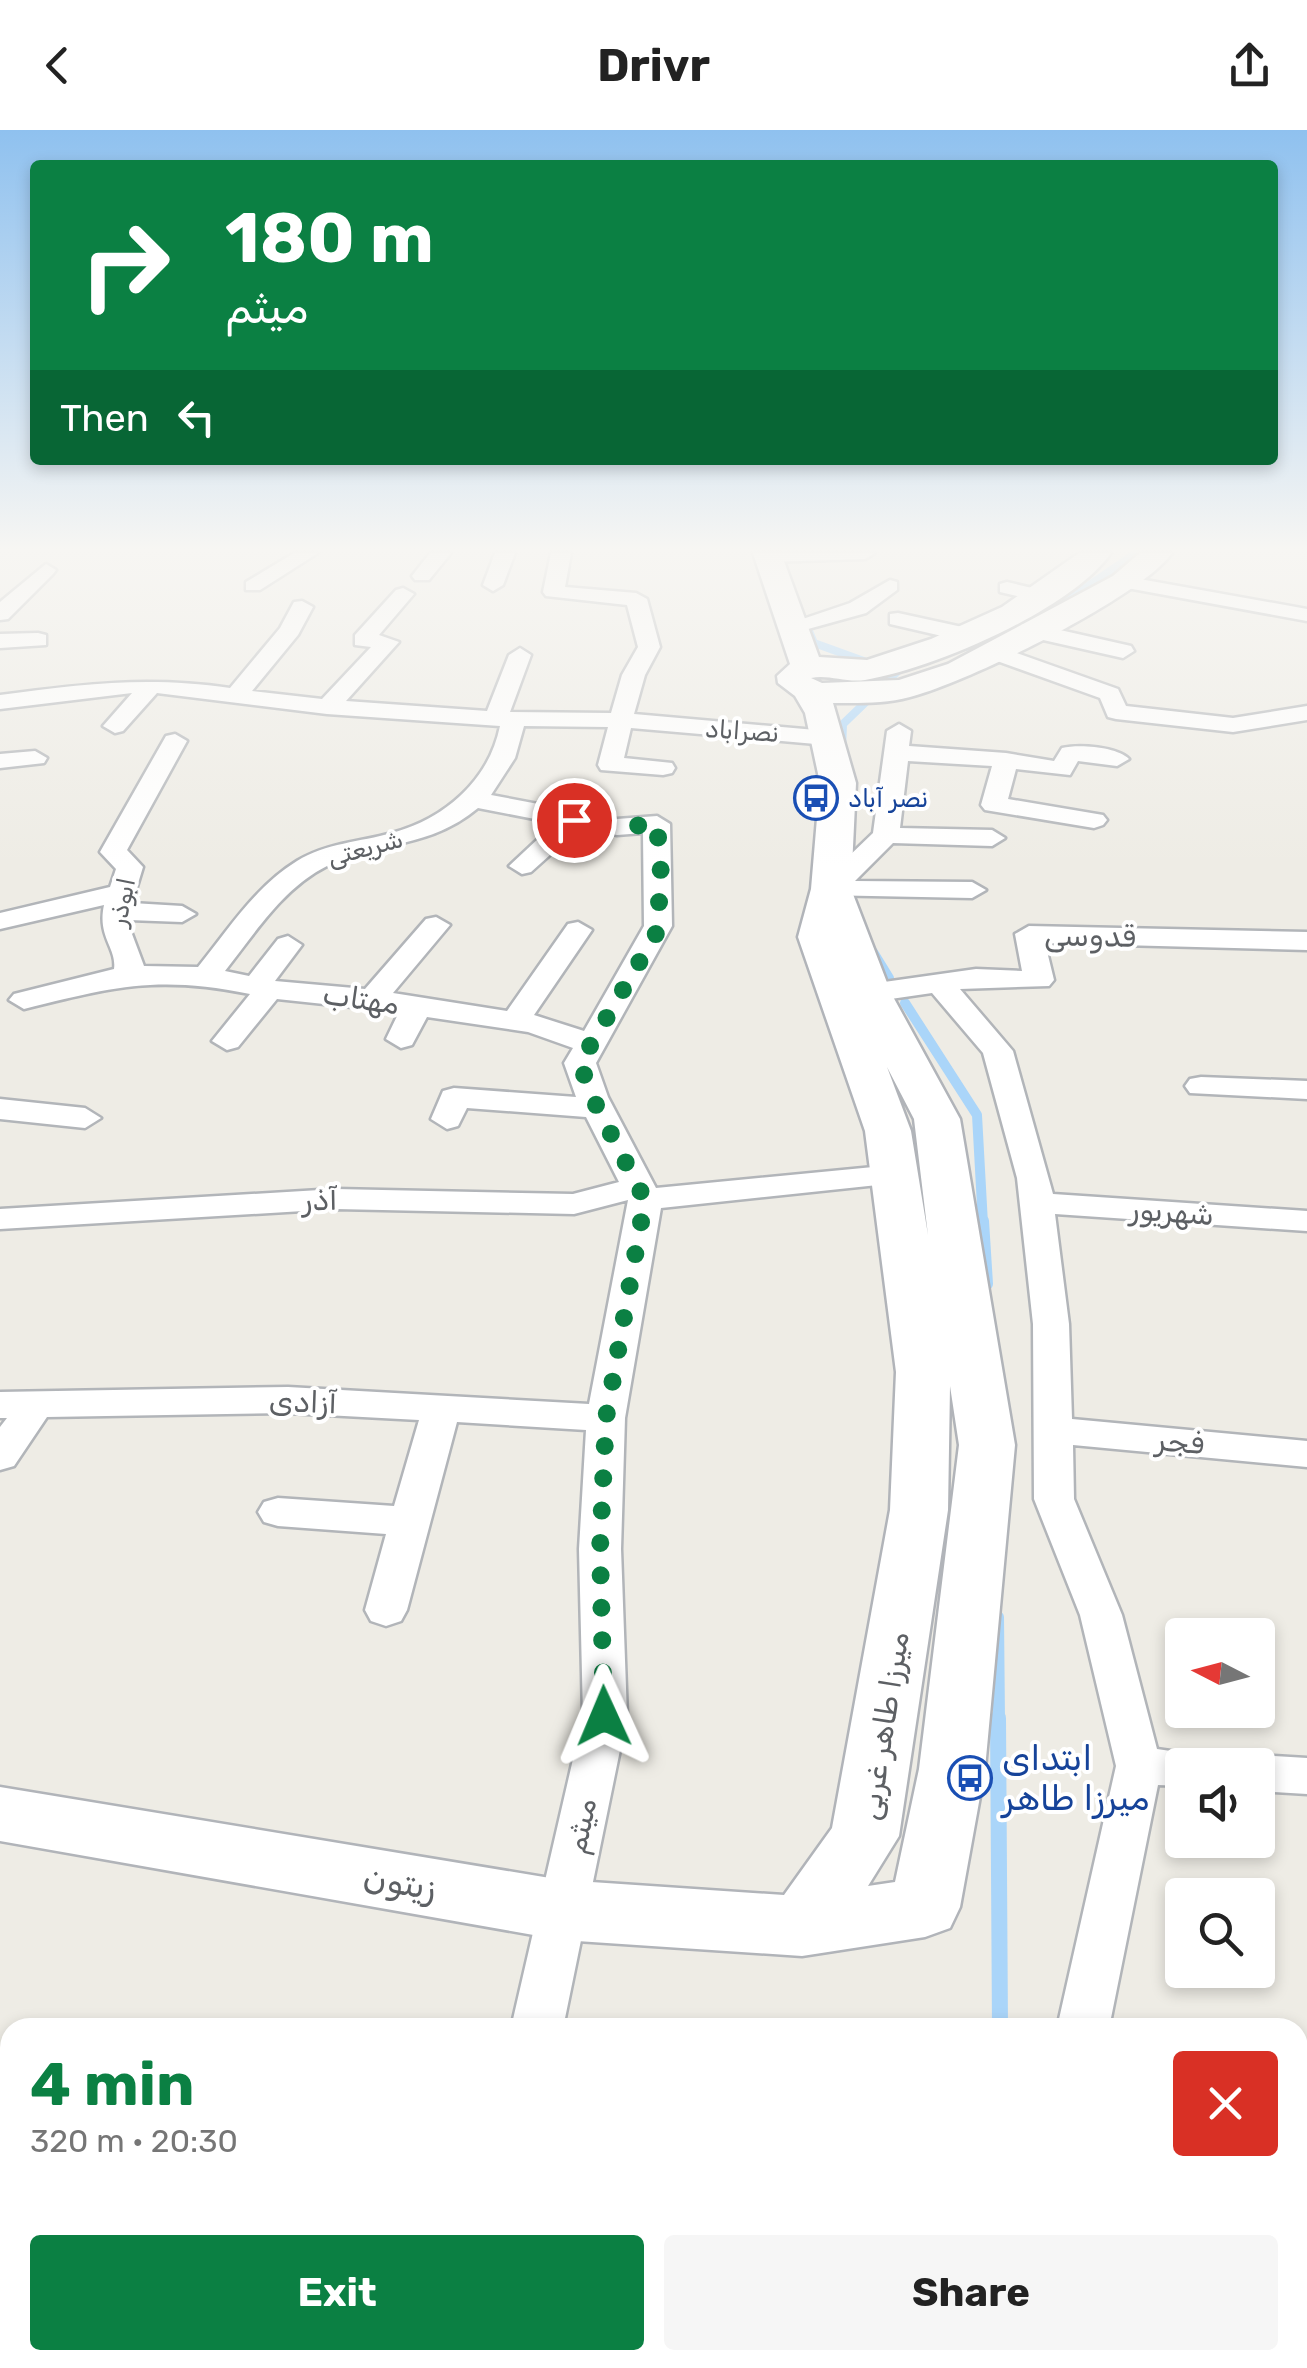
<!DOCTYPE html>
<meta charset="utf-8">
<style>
:root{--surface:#fff;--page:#f6f6f6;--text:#222;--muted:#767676;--accent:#0b8043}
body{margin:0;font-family:Rubik,"Noto Sans Arabic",sans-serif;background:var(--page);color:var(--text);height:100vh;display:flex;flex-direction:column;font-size:38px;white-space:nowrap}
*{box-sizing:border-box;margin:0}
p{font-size:32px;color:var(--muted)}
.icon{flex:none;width:55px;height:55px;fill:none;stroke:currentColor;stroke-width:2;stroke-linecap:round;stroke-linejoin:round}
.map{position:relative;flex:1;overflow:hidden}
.sheet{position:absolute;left:0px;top:1888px;width:1308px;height:352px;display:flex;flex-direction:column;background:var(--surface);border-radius:30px 30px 0 0;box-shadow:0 5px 15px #0003}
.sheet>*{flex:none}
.top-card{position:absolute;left:30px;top:30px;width:1248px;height:305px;border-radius:10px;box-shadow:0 5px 15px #0003;background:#0b8043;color:#fff;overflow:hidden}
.needle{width:65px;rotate:276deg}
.buttons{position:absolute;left:1165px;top:1488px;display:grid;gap:20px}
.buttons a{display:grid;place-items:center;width:110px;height:110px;border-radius:10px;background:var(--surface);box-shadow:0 5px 15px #0003;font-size:50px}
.pin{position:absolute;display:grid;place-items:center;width:85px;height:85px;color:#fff;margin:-42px;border:5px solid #fff;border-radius:50%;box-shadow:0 2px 10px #0007}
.me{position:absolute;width:110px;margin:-55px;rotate:359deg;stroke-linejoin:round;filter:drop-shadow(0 0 8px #0008)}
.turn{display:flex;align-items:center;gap:35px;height:210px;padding:0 30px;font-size:45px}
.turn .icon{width:130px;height:130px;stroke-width:2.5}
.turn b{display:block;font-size:70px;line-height:85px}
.then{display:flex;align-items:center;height:95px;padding:0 30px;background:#0003;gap:20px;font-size:38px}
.round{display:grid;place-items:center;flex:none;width:105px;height:105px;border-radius:10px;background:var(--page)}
.summary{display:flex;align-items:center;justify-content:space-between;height:170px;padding:0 30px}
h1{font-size:60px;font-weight:700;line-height:75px;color:var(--accent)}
.primary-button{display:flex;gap:20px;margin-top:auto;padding:20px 30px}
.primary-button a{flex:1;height:115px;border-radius:10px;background:var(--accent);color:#fff;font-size:40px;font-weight:700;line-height:115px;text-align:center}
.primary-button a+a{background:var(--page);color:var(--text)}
header{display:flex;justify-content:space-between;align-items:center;height:130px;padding:0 30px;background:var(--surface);font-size:45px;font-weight:700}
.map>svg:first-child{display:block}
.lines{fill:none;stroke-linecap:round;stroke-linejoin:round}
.stream-far3{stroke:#aad5f9;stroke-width:8}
.stream-far2{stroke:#aad5f9;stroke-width:10}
.stream-far1{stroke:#aad5f9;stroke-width:12}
.stream{stroke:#aad5f9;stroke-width:16}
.street-casing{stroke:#b2b5b9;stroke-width:5}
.secondary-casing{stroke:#b1b4b9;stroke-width:5}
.street{fill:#fff;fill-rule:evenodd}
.secondary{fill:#fff;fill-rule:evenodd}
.route{stroke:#0b8043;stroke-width:18;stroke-dasharray:0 32.4}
.labels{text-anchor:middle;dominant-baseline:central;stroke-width:8;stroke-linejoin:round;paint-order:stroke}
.far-street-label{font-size:25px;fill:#5d6064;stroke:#fff}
.far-transit-label{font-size:25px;fill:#164399;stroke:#fff;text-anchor:start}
.street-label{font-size:30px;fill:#5d6064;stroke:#fff}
.near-transit-label{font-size:35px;fill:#164399;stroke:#fff;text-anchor:start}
.near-street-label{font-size:35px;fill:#5d6064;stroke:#fff}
</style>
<header><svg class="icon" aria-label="back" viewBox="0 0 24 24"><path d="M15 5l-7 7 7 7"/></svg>Drivr<svg class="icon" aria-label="share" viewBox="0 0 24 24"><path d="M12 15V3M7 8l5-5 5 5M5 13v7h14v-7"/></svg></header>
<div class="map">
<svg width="1307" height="2238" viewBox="0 0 1307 2238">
<rect width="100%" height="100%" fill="#eeece5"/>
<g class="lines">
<path class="stream-far3" d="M 1053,480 L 1136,423
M 809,501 L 814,513 L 872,534
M 966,517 L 1015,500
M 842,619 L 843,594 L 901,538"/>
<path class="stream-far2" d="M 873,822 L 889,848
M 905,873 L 977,985 L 983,1094"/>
<path class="stream-far1" d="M 983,1091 L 987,1154
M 998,1487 L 999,1590"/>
<path class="stream" d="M 998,1588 L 1000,1898
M 1001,2230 L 1001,2238"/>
<g class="street-casing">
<path id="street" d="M 294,423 L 318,423 L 260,460 L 246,460 L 246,452 Z
M 430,423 L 451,423 L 429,450 L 415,450 L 412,446 Z
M 495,423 L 515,423 L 503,455 L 493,461 L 483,455 Z
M 551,423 L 571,423 L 565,457 L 636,463 L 647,469 L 660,517 L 645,545 L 634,584 L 827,601 L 839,608 L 827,615 L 631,598 L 624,628 L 672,633 L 675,638 L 672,643 L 663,645 L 601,640 L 598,635 L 608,597 L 524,596 L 515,628 L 491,665 L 617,689 L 657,686 L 670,694 L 672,796 L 596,933 L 608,967 L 656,1058 L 894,1035 L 906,1038 L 911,1045 L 906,1052 L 661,1078 L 625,1288 L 621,1419 L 627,1586 L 563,1898 L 511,1898 L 583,1586 L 579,1419 L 586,1300 L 457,1292 L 407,1480 L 401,1491 L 386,1496 L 371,1491 L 365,1480 L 386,1404 L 278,1396 L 264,1392 L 258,1382 L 264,1372 L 278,1368 L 394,1376 L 419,1290 L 288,1283 L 47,1287 L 14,1336 L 0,1340 L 0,1297 L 7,1288 L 0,1288 L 0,1262 L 288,1257 L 589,1274 L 628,1070 L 574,1084 L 336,1079 L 0,1099 L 0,1079 L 336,1059 L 573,1064 L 619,1052 L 586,987 L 467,978 L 458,996 L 447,999 L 431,989 L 443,961 L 454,958 L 576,967 L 564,933 L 573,918 L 528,902 L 427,887 L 412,915 L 401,918 L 386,909 L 399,882 L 277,869 L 238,917 L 227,920 L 212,911 L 250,864 C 157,845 113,857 24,879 L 9,870 L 14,864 L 114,839 C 117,818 97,807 104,775 L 0,799 L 0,783 L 110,757 L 116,739 L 100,722 L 166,606 L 175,604 L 187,611 L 127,720 L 143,737 L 132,773 L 182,776 L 196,784 L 182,792 L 129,790 L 129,796 L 144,836 L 198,837 C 228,800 255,757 297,731 C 326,713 360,712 392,703 C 444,689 489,651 500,596 L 327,584 L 157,563 L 123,601 L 115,603 L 103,596 L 132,563 L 0,579 L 0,565 C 82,554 148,546 230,558 L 280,498 L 294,472 L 302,471 L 313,477 L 298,505 L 252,561 L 322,569 L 371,517 L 355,515 L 355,505 L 396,460 L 403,458 L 414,464 L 379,505 L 399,512 L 346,571 L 487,581 L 509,525 L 520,518 L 531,525 L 510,582 L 611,583 L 622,545 L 638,517 L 627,475 L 546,466 L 543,462 ZM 478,678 L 555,693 L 509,736 L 522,744 L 531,742 L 580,698 L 617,705 L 643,703 L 644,796 L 584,901 L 534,885 L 592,800 L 578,792 L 568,794 L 507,881 L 393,863 L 450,795 L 436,787 L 426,789 L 365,859 L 275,851 L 302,815 L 288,806 L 278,809 L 249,846 L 225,841 C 255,803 283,758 327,736 C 380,710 429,719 478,678 Z
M 760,423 L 875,423 L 865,429 L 768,432 L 761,430 Z
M 46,434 L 56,440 L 53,444 L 8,489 L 0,490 L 0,472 Z
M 1123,446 L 1307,479 L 1307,491 L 1116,456 L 1116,448 Z
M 890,450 L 897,452 L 897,460 L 866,483 L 790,504 L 779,497 L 850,473 Z
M 1007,452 L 1049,462 L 1053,466 L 1042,472 L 1000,462 L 1000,454 Z
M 898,483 L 976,500 L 979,505 L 968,512 L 890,494 L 890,484 Z
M 1029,493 L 1131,516 L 1134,521 L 1123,528 L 1021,505 L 1021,495 Z
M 38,503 L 46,505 L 46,515 L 0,518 L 0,504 Z
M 994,515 L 1118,559 L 1126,576 L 1233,588 L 1307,576 L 1307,590 L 1233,602 L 1116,589 L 1108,587 L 1100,568 L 986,527 L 986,517 Z
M 899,594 L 911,601 L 909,616 L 1006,623 L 1054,631 L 1062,618 C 1080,614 1117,617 1129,629 L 1117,636 L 1078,631 L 1070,645 L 1016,639 L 1008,669 L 1103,685 L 1107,690 L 1103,695 L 1094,698 L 985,680 L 981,675 L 992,636 L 908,631 L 900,698 L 992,700 L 1005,708 L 992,716 L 893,713 L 855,751 L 972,752 L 986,760 L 972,768 L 821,765 L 817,759 L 821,753 L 873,703 L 887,601 Z
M 35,621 L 47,628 L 44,633 L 0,638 L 0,624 Z
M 1029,796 L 1307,802 L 1307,820 L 1045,813 L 1054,850 L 1049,856 L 960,859 L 1013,921 L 1053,1064 L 1307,1081 L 1307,1101 L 1055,1084 L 1069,1194 L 1072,1289 L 1307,1311 L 1307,1337 L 1073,1315 L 1074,1369 L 1122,1485 L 1157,1619 L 1198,1625 L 1203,1635 L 1182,1635 L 1182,1656 L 1158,1655 L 1109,1898 L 1057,1898 L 1116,1636 L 1080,1485 L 1034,1369 L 1033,1194 L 1017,1048 L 983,923 L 932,863 L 870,872 L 855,863 L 870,854 L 976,839 L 1022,841 L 1015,804 Z
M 1201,947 L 1307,951 L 1307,969 L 1190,963 L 1185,956 L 1190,949 Z
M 0,969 L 85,978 L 101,988 L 85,998 L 0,989 Z
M 1258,1625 L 1307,1628 L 1307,1664 L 1258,1661 L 1258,1635 L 1239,1635 Z
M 437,2230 L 495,2230 L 494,2238 L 436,2238 Z
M 1078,2230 L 1136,2230 L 1134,2238 L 1076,2238 Z"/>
</g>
<g class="secondary-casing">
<path id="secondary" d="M 753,423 L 781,423 L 819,527 L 867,530 L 931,509 L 1002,477 L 1079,423 L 1111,423 C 1071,480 933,539 865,550 C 846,553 828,544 811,548 L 822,553 L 899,550 L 948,534 L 1113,446 L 1140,423 L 1172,423 C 1140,468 966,553 910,567 C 885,574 858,573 833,573 L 856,653 L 851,759 L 891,863 L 960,989 L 1015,1315 L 985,1639 L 960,1777 L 950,1798 L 925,1807 L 802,1826 L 562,1810 L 0,1711 L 0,1657 L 562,1750 L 784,1765 L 832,1698 L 890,1380 L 896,1242 L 865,1001 L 798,807 L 811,759 L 820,653 L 805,583 L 795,566 L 778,553 L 777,546 L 790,534 ZM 887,937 L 914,989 L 928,1105 L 911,1001 ZM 950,1256 L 959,1315 L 919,1639 L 895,1752 L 868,1756 L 899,1706 L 948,1380 Z"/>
</g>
<use href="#street" class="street"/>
<use href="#secondary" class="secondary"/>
</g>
<linearGradient id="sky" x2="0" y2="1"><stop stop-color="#8fc1ef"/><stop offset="0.57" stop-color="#f7f6f3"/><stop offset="1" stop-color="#f7f6f3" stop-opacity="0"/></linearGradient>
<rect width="1307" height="736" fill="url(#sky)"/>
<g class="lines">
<path class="route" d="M 574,690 L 616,697 L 657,694 L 661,744 L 657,802 L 580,933 L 592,967 L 645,1070 L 606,1288 L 600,1419 L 604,1586"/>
</g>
<defs>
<g id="bus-ring" transform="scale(2.25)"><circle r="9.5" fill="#fff" stroke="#1a4fb4" stroke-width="1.5"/><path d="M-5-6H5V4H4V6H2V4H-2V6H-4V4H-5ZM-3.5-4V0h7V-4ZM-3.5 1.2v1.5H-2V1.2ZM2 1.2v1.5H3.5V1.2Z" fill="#1a4fb4"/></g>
</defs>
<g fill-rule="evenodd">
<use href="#bus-ring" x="816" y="668"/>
<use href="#bus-ring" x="970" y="1648"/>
</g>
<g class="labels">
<g class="far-street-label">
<text transform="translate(742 601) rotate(4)">نصراباد</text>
<text transform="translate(365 718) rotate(-15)">شریعتی</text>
<text transform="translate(122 772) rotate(-78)">ابوذر</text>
</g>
<g class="far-transit-label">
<text x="848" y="668">نصر آباد</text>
</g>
<g class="street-label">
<text transform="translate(1090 806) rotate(1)">قدوسی</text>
<text transform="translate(361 869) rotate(8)">مهتاب</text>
<text transform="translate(320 1070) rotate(-1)">آذر</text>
<text transform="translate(1172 1082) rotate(4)">شهریور</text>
<text transform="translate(303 1272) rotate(2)">آزادی</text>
<text transform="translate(1180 1312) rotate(5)">فجر</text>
<text transform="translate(884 1596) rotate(-81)">میرزا طاهر غربی</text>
<text transform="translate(581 1696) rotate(-78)">میثم</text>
</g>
<g class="near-transit-label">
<text x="1002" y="1628">ابتدای<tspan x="1002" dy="40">میرزا طاهر</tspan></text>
</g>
<g class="near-street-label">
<text transform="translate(400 1752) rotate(10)">زیتون</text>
</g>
</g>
</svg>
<div class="buttons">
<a><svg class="needle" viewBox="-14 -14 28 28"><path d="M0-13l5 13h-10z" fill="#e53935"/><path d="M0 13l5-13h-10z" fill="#767676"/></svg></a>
<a><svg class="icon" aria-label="sound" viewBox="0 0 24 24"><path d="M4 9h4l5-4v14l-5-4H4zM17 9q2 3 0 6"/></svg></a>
<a><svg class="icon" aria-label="search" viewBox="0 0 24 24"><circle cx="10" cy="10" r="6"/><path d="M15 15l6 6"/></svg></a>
</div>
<div class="pin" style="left:574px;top:690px;background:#d93025"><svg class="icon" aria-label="arrive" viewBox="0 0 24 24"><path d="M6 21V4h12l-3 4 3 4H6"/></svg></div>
<svg class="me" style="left:604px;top:1586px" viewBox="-20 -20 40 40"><path d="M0-17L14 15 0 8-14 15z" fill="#0b8043" stroke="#fff" stroke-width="4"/></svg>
<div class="top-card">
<div class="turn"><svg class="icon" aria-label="right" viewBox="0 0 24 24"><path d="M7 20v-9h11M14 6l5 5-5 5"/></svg><div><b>180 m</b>میثم</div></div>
<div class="then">Then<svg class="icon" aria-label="left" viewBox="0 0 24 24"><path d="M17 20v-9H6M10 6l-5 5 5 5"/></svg></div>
</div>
<section class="sheet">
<div class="summary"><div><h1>4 min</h1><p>320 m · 20:30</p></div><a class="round" style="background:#d93025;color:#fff"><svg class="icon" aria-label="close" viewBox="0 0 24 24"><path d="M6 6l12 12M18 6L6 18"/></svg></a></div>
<div class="primary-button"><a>Exit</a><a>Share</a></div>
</section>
</div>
